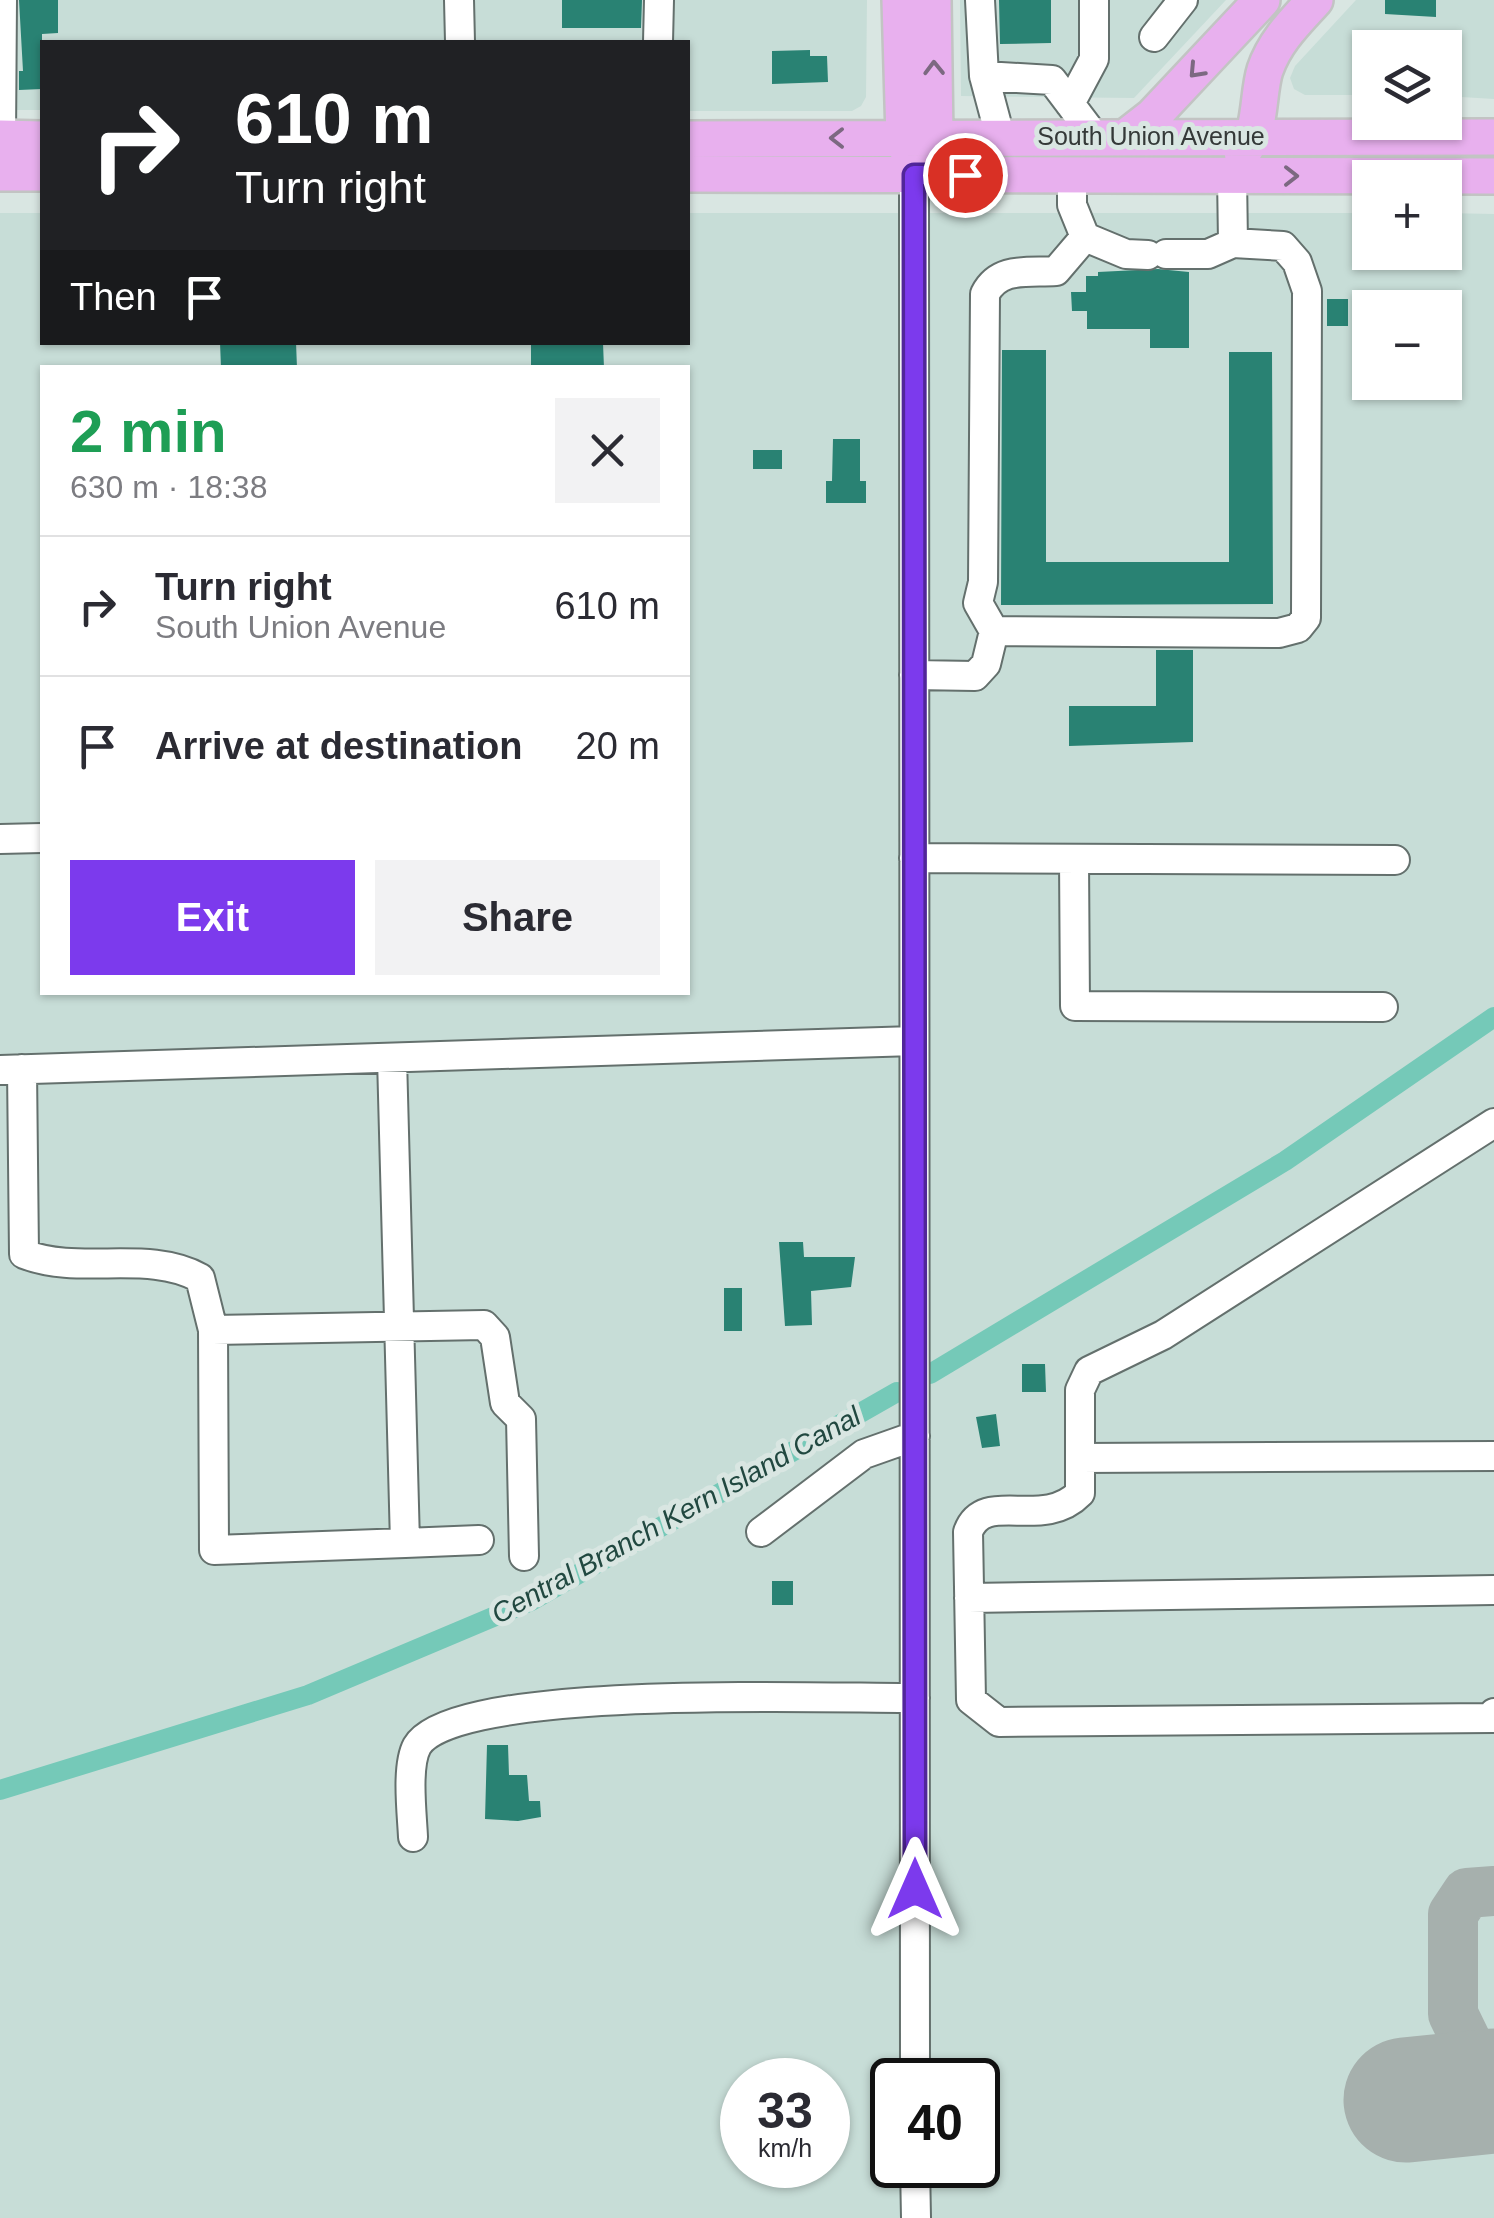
<!DOCTYPE html>
<meta charset="utf-8">
<style>
:root{--surface:#fff;--page:#f2f2f3;--text:#2b2b33;--muted:#7c7c81;--line:#e1e1e2;--accent:#7c3aed}
body{margin:0;font-family:Arial,sans-serif;background:var(--page);color:var(--text);height:100vh;display:flex;flex-direction:column;font-size:38px;white-space:nowrap}
*{box-sizing:border-box;margin:0}
p{font-size:32px;color:var(--muted)}
.icon{flex:none;width:55px;height:55px;fill:none;stroke:currentColor;stroke-width:2;stroke-linecap:round;stroke-linejoin:round}
.map{position:relative;flex:1;overflow:hidden}
.panel{position:absolute;left:40px;top:365px;width:650px;height:630px;display:flex;flex-direction:column;background:var(--surface);border-radius:0px;box-shadow:0 2px 8px #0004}
.panel>*{flex:none}
.hud{position:absolute;left:40px;top:40px;width:650px;height:305px;border-radius:0px;box-shadow:0 2px 8px #0004;background:#202124;color:#fff;overflow:hidden}
.tools{position:absolute;left:1352px;top:30px;display:grid;gap:20px}
.tools a{display:grid;place-items:center;width:110px;height:110px;border-radius:0px;background:var(--surface);box-shadow:0 2px 8px #0004;font-size:50px}
.speed{position:absolute;left:720px;top:2058px;display:flex;gap:20px;font-size:50px;font-weight:700;text-align:center}
.speed>*{display:grid;place-content:center;width:130px;height:130px;border-radius:50%;background:var(--surface);box-shadow:0 2px 8px #0004;line-height:1}
.speed small{font-size:25px;font-weight:400}
.speed .limit{border:5px solid #111;border-radius:15px;background:#fff;color:#111}
.pin{position:absolute;display:grid;place-items:center;width:85px;height:85px;color:#fff;margin:-42px;border:5px solid #fff;border-radius:50%;box-shadow:0 2px 10px #0007}
.me{position:absolute;width:110px;margin:-55px;rotate:0deg;stroke-linejoin:round;filter:drop-shadow(0 0 8px #0008)}
.turn{display:flex;align-items:center;gap:35px;height:210px;padding:0 30px;font-size:45px}
.turn .icon{width:130px;height:130px;stroke-width:2.5}
.turn b{display:block;font-size:70px;line-height:85px}
.then{display:flex;align-items:center;height:95px;padding:0 30px;background:#0003;gap:20px;font-size:38px}
.round{display:grid;place-items:center;flex:none;width:105px;height:105px;border-radius:0px;background:var(--page)}
.head{display:flex;align-items:center;justify-content:space-between;height:170px;padding:0 30px}
h1{font-size:60px;font-weight:700;line-height:75px;color:#1e9e55}
.button{display:flex;gap:20px;margin-top:auto;padding:20px 30px}
.button a{flex:1;height:115px;border-radius:0px;background:var(--accent);color:#fff;font-size:40px;font-weight:700;line-height:115px;text-align:center}
.button a+a{background:var(--page);color:var(--text)}
ul{padding:0;list-style:none}
li{display:flex;align-items:center;gap:30px;height:140px;padding:0 30px;border-top:2px solid var(--line)}
li div{flex:1}
li b{display:block;font-size:38px}
li em{font-style:normal}
.map>svg:first-child{display:block}
.built{fill:#c7ddd7;fill-rule:evenodd}
.lines{fill:none;stroke-linecap:round;stroke-linejoin:round}
.canal{stroke:#75c9b8;stroke-width:20}
.taxiway{stroke:#a6b0ad;stroke-width:50}
.runway{stroke:#a6b0ad;stroke-width:125}
.building{fill:#298273}
.minor-casing{stroke:#64706d;stroke-width:32}
.major-casing{stroke:#c2c4c3;stroke-width:40}
.minor{stroke:#fff;stroke-width:28}
.major{stroke:#e8b0ee;stroke-width:35}
.oneway{stroke:#7c6981}
.route-casing{stroke:#51269a;stroke-width:25}
.route{stroke:#7c3aed;stroke-width:18}
.labels{text-anchor:middle;dominant-baseline:central;stroke-width:10;stroke-linejoin:round;paint-order:stroke}
.street-label{font-size:25px;fill:#343938;stroke:#d9e6e2}
.water-label{font-size:28px;font-style:italic;fill:#214840;stroke:#d9e6e2}
</style>
<div class="map">
<svg width="1494" height="2218" viewBox="0 0 1494 2218">
<rect width="100%" height="100%" fill="#d9e6e2"/>
<path class="built" d="M 0,0 L 867,0 L 866,97 L 861,106 L 852,111 L 688,111 L 688,42 L 42,42 L 42,110 L 0,110 Z
M 960,0 L 1226,0 L 1134,98 L 961,96 Z
M 1356,0 L 1494,0 L 1494,99 L 1445,96 L 1445,48 L 1370,48 L 1370,95 L 1305,95 L 1294,89 L 1290,78 L 1295,66 Z
M 0,213 L 42,213 L 42,342 L 688,342 L 688,213 L 1370,213 L 1370,252 L 1445,252 L 1445,213 L 1494,214 L 1494,2218 L 0,2218 ZM 1370,308 L 1445,308 L 1445,382 L 1370,382 ZM 42,368 L 688,368 L 688,992 L 42,992 ZM 742,2080 L 828,2080 L 828,2165 L 742,2165 ZM 892,2080 L 978,2080 L 978,2165 L 892,2165 Z"/>
<g class="lines">
<path class="canal" d="M 930,1374 L 1285,1161 L 1494,1017
M 0,1790 L 308,1695 L 531,1601 L 897,1392"/>
<path class="taxiway" d="M 1494,1891 L 1467,1893 L 1453,1914 L 1453,2014 L 1471,2051 L 1494,2073"/>
<path class="runway" d="M 1406,2100 L 1494,2091"/>
</g>
<path class="building" d="M 19,0 L 58,0 L 58,33 L 42,34 L 42,89 L 19,90 L 19,71 L 23,71 Z
M 562,0 L 642,0 L 641,28 L 562,28 Z
M 999,0 L 1051,0 L 1051,43 L 1000,44 Z
M 1385,0 L 1436,0 L 1436,17 L 1385,14 Z
M 810,50 L 810,56 L 827,56 L 828,82 L 772,84 L 772,51 Z
M 1158,269 L 1189,272 L 1189,348 L 1150,348 L 1150,329 L 1087,329 L 1087,311 L 1072,311 L 1071,292 L 1086,292 L 1086,276 L 1098,276 L 1098,272 Z
M 1327,299 L 1348,299 L 1348,326 L 1327,326 Z
M 220,342 L 296,342 L 297,368 L 221,368 Z
M 531,342 L 603,343 L 604,368 L 531,368 Z
M 1002,350 L 1046,350 L 1046,562 L 1229,562 L 1229,352 L 1272,352 L 1273,604 L 1001,605 Z
M 833,439 L 860,439 L 860,481 L 866,481 L 866,503 L 826,503 L 826,481 L 832,481 Z
M 753,450 L 782,450 L 782,469 L 753,469 Z
M 1156,650 L 1193,650 L 1193,742 L 1069,746 L 1069,706 L 1156,706 Z
M 779,1242 L 803,1242 L 804,1257 L 855,1257 L 851,1287 L 811,1291 L 812,1325 L 785,1326 Z
M 724,1288 L 742,1288 L 742,1331 L 724,1331 Z
M 1022,1364 L 1045,1364 L 1046,1392 L 1022,1392 Z
M 996,1414 L 1000,1446 L 982,1448 L 976,1417 Z
M 772,1581 L 793,1581 L 793,1605 L 772,1605 Z
M 487,1745 L 508,1745 L 509,1775 L 527,1775 L 529,1801 L 540,1801 L 541,1817 L 518,1821 L 485,1819 Z"/>
<g class="lines">
<g class="minor-casing">
<path id="minor" d="M 459,0 L 460,42
M 980,0 L 984,76
M 1154,37 L 1183,0
M 658,42 L 659,0
M 1070,104 L 1094,59 L 1094,0
M 1000,136 L 984,76 L 1052,80 L 1095,137
M 1,138 L 2,0
M 914,175 L 915,2080
M 1072,175 L 1072,205 L 1085,237 L 1126,254 L 1148,255
M 1232,176 L 1233,243
M 1085,237 L 1056,271 C 1029,273 999,266 985,294 L 983,582 L 978,603 L 994,631 L 1279,633 L 1298,628 L 1306,618 L 1307,291 L 1297,262 L 1283,246 L 1233,243 L 1208,254 L 1166,254
M 914,675 L 975,676 L 986,664 L 994,631
M 0,839 L 42,838
M 914,858 L 1395,860
M 1074,859 L 1075,1006 L 1383,1007
M 22,1069 L 24,1254 C 80,1276 148,1249 200,1278 L 213,1330 L 214,1550 L 405,1543 L 392,1058
M 0,1070 L 914,1041
M 1494,1123 L 1163,1335 L 1089,1371 L 1080,1390 L 1080,1493 C 1042,1532 984,1488 968,1532 L 971,1700 L 999,1722 L 1492,1718 L 1494,1713
M 213,1330 L 484,1325 L 495,1337 L 505,1403 L 521,1419 L 524,1556
M 1080,1458 L 1494,1456
M 761,1532 L 864,1454 L 915,1436
M 405,1543 L 479,1540
M 969,1598 L 1494,1590
M 413,1837 C 412,1814 406,1766 417,1746 C 454,1683 835,1699 915,1698
M 915,2165 L 916,2218"/>
</g>
<g class="major-casing">
<path id="major" d="M 900,0 L 904,137 L 910,159
M 1126,137 L 1153,116 L 1262,0
M 0,138 L 42,139
M 688,139 L 1494,137
M 1242,152 C 1262,134 1257,95 1265,70 C 1275,41 1295,22 1315,0
M 924,156 L 935,137 L 933,0
M 0,173 L 42,173
M 688,174 L 1494,176"/>
</g>
<use href="#minor" class="minor"/>
<use href="#major" class="major"/>
</g>
<defs><path id="oneway-chevron" d="M-2-3.5L2.5 0L-2 3.5" fill="none" stroke-width="1.6" stroke-linecap="round" stroke-linejoin="round" transform="scale(2.5)"/></defs>
<g class="oneway">
<use href="#oneway-chevron" transform="translate(934 68) rotate(-91)"/>
<use href="#oneway-chevron" transform="translate(1196 71) rotate(133)"/>
<use href="#oneway-chevron" transform="translate(837 138) rotate(180)"/>
<use href="#oneway-chevron" transform="translate(1291 176)"/>
</g>
<g class="lines">
<g class="route-casing">
<path id="route" d="M 915,1889 L 914,175 L 965,175"/>
</g>
<use href="#route" class="route"/>
</g>
<g class="labels">
<g class="street-label">
<text x="1151" y="136">South Union Avenue</text>
</g>
<g class="water-label">
<text transform="translate(676 1515) rotate(-29)">Central Branch Kern Island Canal</text>
</g>
</g>
</svg>
<div class="tools">
<a><svg class="icon" aria-label="layers" viewBox="0 0 24 24"><path d="M12 4l9 5-9 5-9-5zM3 14l9 5 9-5"/></svg></a>
<a>+</a>
<a>−</a>
</div>
<div class="speed"><div>33<small>km/h</small></div><div class="limit">40</div></div>
<div class="pin" style="left:965px;top:175px;background:#d93025"><svg class="icon" aria-label="arrive" viewBox="0 0 24 24"><path d="M6 21V4h12l-3 4 3 4H6"/></svg></div>
<svg class="me" style="left:915px;top:1889px" viewBox="-20 -20 40 40"><path d="M0-17L14 15 0 8-14 15z" fill="#7c3aed" stroke="#fff" stroke-width="4"/></svg>
<div class="hud">
<div class="turn"><svg class="icon" aria-label="right" viewBox="0 0 24 24"><path d="M7 20v-9h11M14 6l5 5-5 5"/></svg><div><b>610 m</b>Turn right</div></div>
<div class="then">Then<svg class="icon" aria-label="arrive" viewBox="0 0 24 24"><path d="M6 21V4h12l-3 4 3 4H6"/></svg></div>
</div>
<section class="panel">
<div class="head"><div><h1>2 min</h1><p>630 m · 18:38</p></div><a class="round"><svg class="icon" aria-label="close" viewBox="0 0 24 24"><path d="M6 6l12 12M18 6L6 18"/></svg></a></div>
<ul>
<li><svg class="icon" aria-label="right" viewBox="0 0 24 24"><path d="M7 20v-9h11M14 6l5 5-5 5"/></svg><div><b>Turn right</b><p>South Union Avenue</p></div><em>610 m</em></li>
<li><svg class="icon" aria-label="arrive" viewBox="0 0 24 24"><path d="M6 21V4h12l-3 4 3 4H6"/></svg><div><b>Arrive at destination</b></div><em>20 m</em></li>
</ul>
<div class="button"><a>Exit</a><a>Share</a></div>
</section>
</div>
